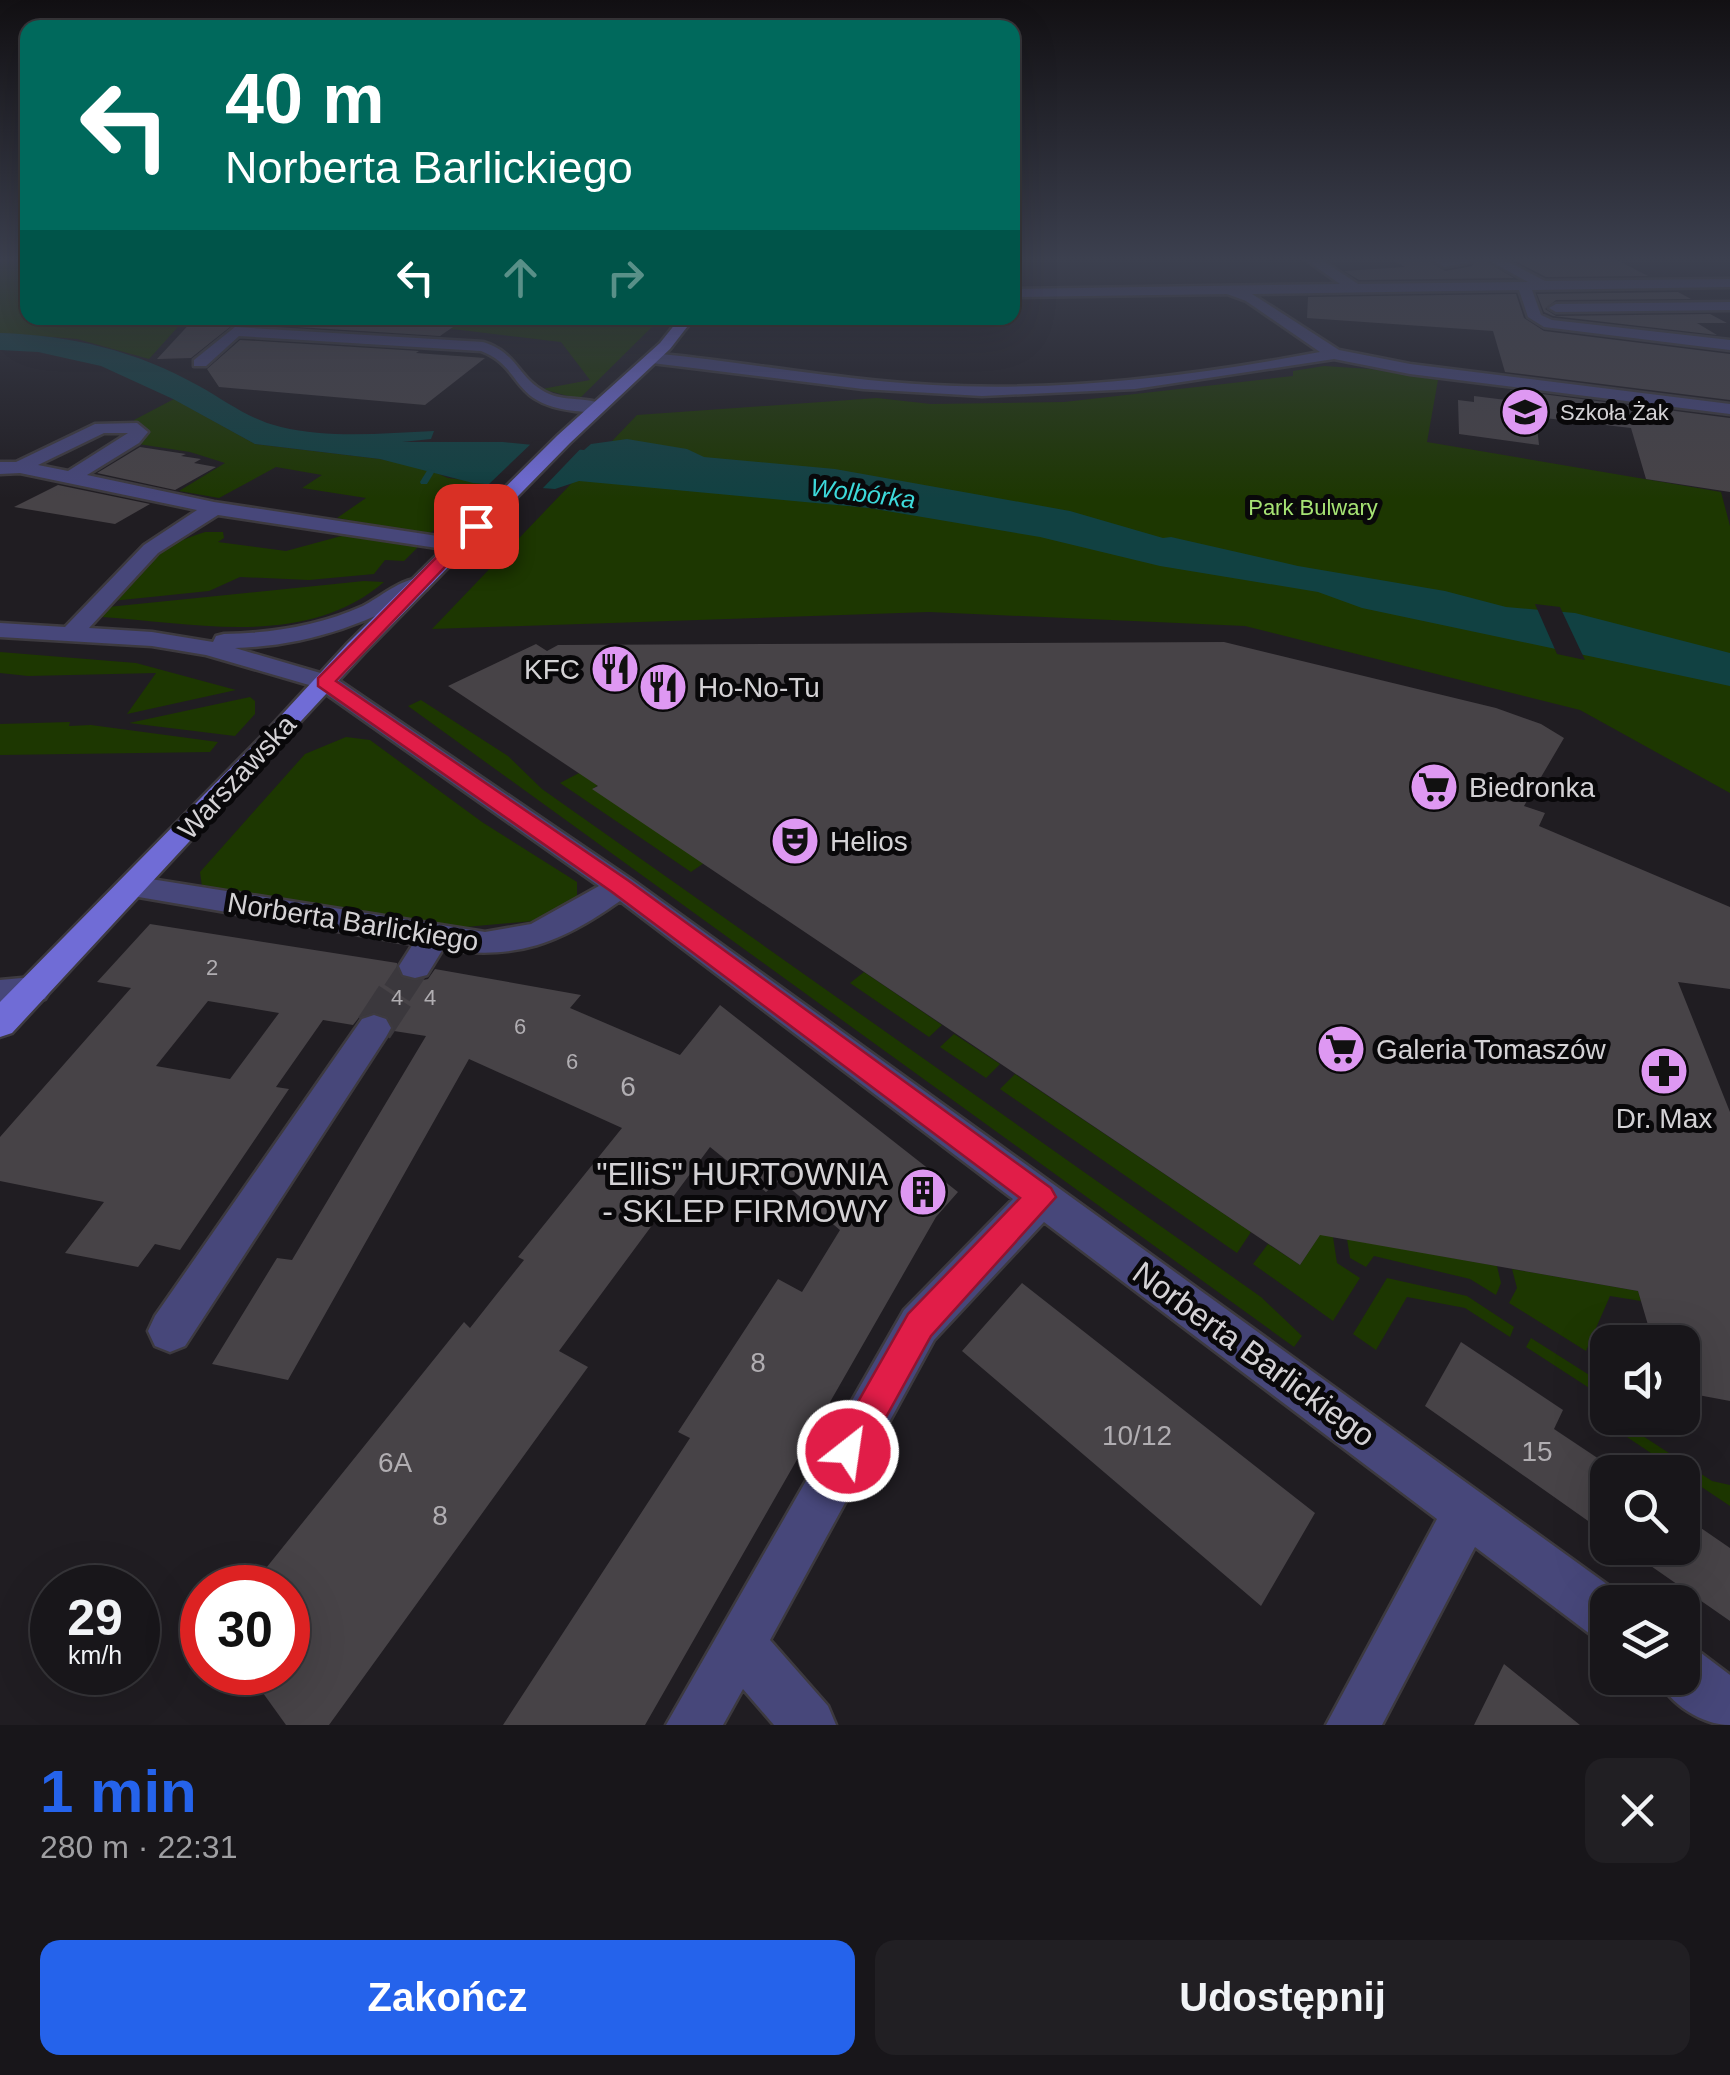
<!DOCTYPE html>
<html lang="pl">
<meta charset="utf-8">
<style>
:root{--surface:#18161a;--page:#211f23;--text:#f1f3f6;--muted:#9f9fa2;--line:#363539;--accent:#2563eb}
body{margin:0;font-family:Helvetica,sans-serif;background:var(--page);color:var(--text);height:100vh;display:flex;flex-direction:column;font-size:38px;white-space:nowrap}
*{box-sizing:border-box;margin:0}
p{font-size:32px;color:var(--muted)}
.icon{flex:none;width:55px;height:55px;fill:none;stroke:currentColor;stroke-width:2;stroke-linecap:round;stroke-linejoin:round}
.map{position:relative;height:1725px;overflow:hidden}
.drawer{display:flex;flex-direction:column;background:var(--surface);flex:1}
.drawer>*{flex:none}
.guide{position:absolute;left:20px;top:20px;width:1000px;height:305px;border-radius:20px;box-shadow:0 10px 40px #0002,0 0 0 2px var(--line);background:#00695c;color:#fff;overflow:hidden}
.fabs{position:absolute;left:1590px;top:1325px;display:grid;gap:20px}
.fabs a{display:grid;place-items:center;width:110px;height:110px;border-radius:20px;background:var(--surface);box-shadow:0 10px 40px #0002,0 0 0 2px var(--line);font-size:50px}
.speed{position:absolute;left:30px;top:1565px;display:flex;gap:20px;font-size:50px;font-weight:700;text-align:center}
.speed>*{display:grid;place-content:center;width:130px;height:130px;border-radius:50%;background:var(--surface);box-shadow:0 10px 40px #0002,0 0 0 2px var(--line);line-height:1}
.speed small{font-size:25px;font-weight:400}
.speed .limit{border:15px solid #d22;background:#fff;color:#111}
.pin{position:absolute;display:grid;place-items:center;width:85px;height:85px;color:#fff;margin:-42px;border-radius:20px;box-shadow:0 5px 15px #0006}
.me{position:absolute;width:110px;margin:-55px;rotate:30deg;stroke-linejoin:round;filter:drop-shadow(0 0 8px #0008)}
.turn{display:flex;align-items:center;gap:35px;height:210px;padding:0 40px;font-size:45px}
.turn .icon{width:130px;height:130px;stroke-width:2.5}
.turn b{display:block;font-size:70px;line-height:85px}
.lanes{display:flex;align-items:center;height:95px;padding:0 40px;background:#0003;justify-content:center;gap:50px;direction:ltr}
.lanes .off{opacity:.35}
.round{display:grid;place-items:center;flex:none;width:105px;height:105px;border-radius:20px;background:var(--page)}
.headline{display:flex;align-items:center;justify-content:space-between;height:170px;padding:0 40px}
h1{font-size:60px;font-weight:700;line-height:75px;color:var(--accent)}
.cta{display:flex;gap:20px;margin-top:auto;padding:20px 40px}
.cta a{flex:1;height:115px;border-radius:20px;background:var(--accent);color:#fff;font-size:40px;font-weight:700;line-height:115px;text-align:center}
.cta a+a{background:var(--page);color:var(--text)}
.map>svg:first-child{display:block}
.green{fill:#1d3701}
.water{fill:#114142}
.pier{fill:#201d22}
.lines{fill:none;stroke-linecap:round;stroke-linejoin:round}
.stream{fill:#114142;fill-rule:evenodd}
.building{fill:#474347;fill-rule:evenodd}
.minor-tunnel-far1{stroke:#3b383d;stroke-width:30;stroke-dasharray:30 15;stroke-linecap:butt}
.minor-tunnel{stroke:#3b383d;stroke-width:38;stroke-dasharray:38 19;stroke-linecap:butt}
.minor-casing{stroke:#3d3a3f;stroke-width:5}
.major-casing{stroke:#3d3a3f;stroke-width:5}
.minor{fill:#47477a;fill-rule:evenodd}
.major{fill:#706cd6;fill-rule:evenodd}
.route{fill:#e11d48;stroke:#92132f;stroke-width:2.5}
.labels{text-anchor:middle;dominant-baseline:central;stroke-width:10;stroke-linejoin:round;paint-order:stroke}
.far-poi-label{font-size:22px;fill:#d4d2d5;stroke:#09080a;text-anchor:start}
.far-park-label{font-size:22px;fill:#a6e374;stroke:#09080a}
.number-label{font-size:22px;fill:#b1aeb2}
.far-water-label{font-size:25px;font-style:italic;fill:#3dd9da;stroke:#09080a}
.poi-label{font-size:28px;fill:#d4d2d5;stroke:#09080a;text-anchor:start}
.street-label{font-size:28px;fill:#d4d2d5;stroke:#09080a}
.near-number-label{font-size:28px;fill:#b1aeb2}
.near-poi-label{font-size:32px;fill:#d4d2d5;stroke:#09080a;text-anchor:end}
.near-street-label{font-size:32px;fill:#d4d2d5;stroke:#09080a}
</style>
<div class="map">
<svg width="1730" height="1725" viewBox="0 0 1730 1725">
<rect width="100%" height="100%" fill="#201d22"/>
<path class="green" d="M 0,259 L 27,260 L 28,318 L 186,318 L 149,359 L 77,339 L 0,333 Z
M 426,318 L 661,318 L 579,399 L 542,389 L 590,380 L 561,342 L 436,327 L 445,319 Z
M 1324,366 L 1371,369 L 1438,380 L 1427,442 L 1721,492 L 1730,526 L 1730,793 L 1580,710 L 1245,626 L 929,612 L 432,629 L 637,415 L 877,398 L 931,404 L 1064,402 L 1293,376 L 1293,371 Z
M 174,399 L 255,444 L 380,459 L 422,467 L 448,478 L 488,483 L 481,492 L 429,534 L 337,518 L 366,498 L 302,488 L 322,475 L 276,467 L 219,498 L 179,491 L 225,463 L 190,452 L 132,443 L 134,420 Z
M 205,532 L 223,532 L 224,538 L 218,542 L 286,551 L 345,535 L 419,546 L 404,561 L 385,560 L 374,574 L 309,580 L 240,577 L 209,591 L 112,601 C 146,562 154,548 205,532 Z
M 364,581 L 384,582 C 306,649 195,623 102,617 L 108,607 Z
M 0,652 L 136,663 L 236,690 L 127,714 L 156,673 L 28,676 L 0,673 Z
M 250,697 L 255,701 L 255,714 L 235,736 L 129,723 Z
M 421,700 L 508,756 L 542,789 L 1261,1297 L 1302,1336 L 1294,1347 L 408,706 Z
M 70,722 L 69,726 L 91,725 L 218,742 L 210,752 L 0,755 L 0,724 Z
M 346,737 L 370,740 L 482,822 L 577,882 L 577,898 L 533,921 L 465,927 L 202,887 L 200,872 L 305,754 Z
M 579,773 L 598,785 L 593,789 L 704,863 L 691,872 L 560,783 Z
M 864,972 L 942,1025 L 929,1037 L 850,983 Z
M 954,1034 L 1000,1064 L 986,1078 L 940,1047 Z
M 1015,1074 L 1251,1232 L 1237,1253 L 1000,1089 Z
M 1320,1234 L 1333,1237 L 1337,1263 L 1360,1278 L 1333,1321 L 1253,1264 L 1268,1244 L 1300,1265 Z
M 1347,1239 L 1497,1266 L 1501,1283 L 1496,1295 L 1470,1279 L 1374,1256 L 1366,1267 L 1350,1258 Z
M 1512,1269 L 1638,1291 L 1641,1301 L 1610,1296 L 1586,1351 L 1509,1303 L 1517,1288 Z
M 1387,1278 L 1467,1296 L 1514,1327 L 1510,1337 L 1465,1308 L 1407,1297 L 1376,1350 L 1353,1334 Z
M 1531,1338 L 1605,1385 L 1607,1412 L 1597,1393 L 1526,1347 Z
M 1611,1418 L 1624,1418 L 1629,1427 L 1712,1481 L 1730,1485 L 1730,1506 L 1618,1431 Z"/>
<path class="water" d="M 0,333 C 71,335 137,351 199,386 C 226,401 250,420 281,427 C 332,439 385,433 434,431 L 431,439 L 402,442 L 503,442 L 584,450 L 591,444 L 627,439 L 687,449 L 704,457 L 835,469 L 1070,511 L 1163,538 L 1171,537 L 1298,566 L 1445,591 L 1506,607 L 1575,613 L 1730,653 L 1730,686 L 1362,608 L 1318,592 L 1160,566 L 1040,537 L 869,508 L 579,481 L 555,489 L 473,483 L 380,459 L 255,444 L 173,399 L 101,366 L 38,352 L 0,350 Z"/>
<path class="pier" d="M 535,440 L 583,444 L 588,441 L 542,489 L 489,484 Z
M 1535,604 L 1560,607 L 1585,660 L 1557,654 Z"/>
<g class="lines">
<path class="stream" d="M 428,469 L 435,471 L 427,484 L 421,484 L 420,482 Z"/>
</g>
<path class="building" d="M 1387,257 L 1423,257 L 1445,271 L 1472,266 L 1475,261 L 1470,257 L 1479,257 L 1514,278 L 1359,280 L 1344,271 L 1405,267 Z
M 1507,257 L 1611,257 L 1648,276 L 1546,277 Z
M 1678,292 L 1691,299 L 1556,300 L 1545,309 L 1556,316 L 1710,314 L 1727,323 L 1697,323 L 1717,335 L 1553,316 L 1544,312 L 1537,294 Z
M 1516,294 L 1524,318 L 1544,331 L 1730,354 L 1730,400 L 1505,372 L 1493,331 L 1307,318 L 1308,297 Z
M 195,318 L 466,318 L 440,336 L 235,323 L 191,358 L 157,359 Z
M 240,340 L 419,351 L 416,353 L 485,358 L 425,405 L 219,387 L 207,369 Z
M 1510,390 L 1730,418 L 1730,492 L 1646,479 L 1631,428 L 1536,417 L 1539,445 L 1459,434 L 1458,400 L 1474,402 L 1474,396 L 1514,401 Z
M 140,447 L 186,454 L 181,456 L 201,459 L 194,463 L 216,467 L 175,490 L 97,473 Z
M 58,485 L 150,504 L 115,524 L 14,507 Z
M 1224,642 L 1496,708 L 1541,724 L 1564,738 L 1524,806 L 1545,813 L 1539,826 L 1730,907 L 1730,989 L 1678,982 L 1730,1112 L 1730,1401 L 1682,1392 L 1682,1342 L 1653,1342 L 1638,1291 L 1320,1235 L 1300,1265 L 592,789 L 598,786 L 448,686 L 536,644 L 547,651 L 558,645 Z
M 150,924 L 397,963 L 400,977 L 414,982 L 428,979 L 435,969 L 581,995 L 570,1008 L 680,1055 L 720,1005 L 958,1192 L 936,1217 L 645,1725 L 503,1725 L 690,1438 L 678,1432 L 778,1279 L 802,1292 L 840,1230 L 780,1180 L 766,1192 L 710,1147 L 559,1351 L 588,1367 L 329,1725 L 286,1725 L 263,1693 L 280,1672 L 288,1672 L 288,1588 L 250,1588 L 464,1322 L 470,1328 L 496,1295 L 524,1260 L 518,1257 L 622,1128 L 469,1059 L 288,1380 L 212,1364 L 277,1258 L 292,1260 L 426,1036 L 394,1031 L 389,1017 L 375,1011 L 361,1015 L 353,1025 L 323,1020 L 276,1087 L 289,1089 L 180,1250 L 155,1244 L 138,1267 L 65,1253 L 104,1202 L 0,1181 L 0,1137 L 131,988 L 97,982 ZM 208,1001 L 279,1013 L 230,1079 L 156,1066 Z
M 1022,1283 L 1315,1513 L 1261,1606 L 962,1351 Z
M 1461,1342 L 1563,1410 L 1554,1429 L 1608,1465 L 1608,1535 L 1425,1406 Z
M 1682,1515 L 1730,1548 L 1730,1621 L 1625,1548 L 1682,1548 Z
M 1504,1664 L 1580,1725 L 1474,1725 Z"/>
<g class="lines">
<path class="minor-tunnel-far1" d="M 397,993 L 415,966"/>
<path class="minor-tunnel" d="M 374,1028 L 399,990"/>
<g class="minor-casing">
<path id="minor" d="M 1302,257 L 1317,257 L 1358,284 L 1528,282 L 1483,257 L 1499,257 L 1545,281 L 1730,279 L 1730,287 L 1532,290 L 1541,315 L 1552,320 L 1730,340 L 1730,350 L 1544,327 L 1528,317 L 1519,290 L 1252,294 L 1339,350 L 1410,364 L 1730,404 L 1730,414 L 1410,374 L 1334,359 L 1135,389 L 982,396 L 863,389 L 652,363 L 644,358 L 652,353 C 746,362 839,380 933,385 C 1063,392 1193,376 1320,352 L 1246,301 L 1227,294 L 1012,297 L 1012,289 L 1340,284 Z
M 1427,257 L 1464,257 L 1471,262 L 1444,267 Z
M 1730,302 L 1730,310 L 1556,312 L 1549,308 L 1556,304 Z
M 235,327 L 483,342 C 517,352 518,378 545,392 C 564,403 590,395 607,407 C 597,414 587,412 575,411 C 508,403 525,368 481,351 L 239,336 L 206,366 L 194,366 L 194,360 Z
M 137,423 L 148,432 L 139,443 L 87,475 L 214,502 L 457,539 L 468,545 L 457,551 L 218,515 L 158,553 L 89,628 L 152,632 L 213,642 L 216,636 L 224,634 C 273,633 318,626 363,606 C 381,597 406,574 427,579 L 430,584 L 427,589 C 367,625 305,646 235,648 L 334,677 L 631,879 L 1626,1598 L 1628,1602 L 1608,1602 L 1608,1641 L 1590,1634 L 1475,1547 L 1382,1725 L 1326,1725 L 1437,1519 L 1044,1222 L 934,1340 L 770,1640 L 828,1706 L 836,1725 L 774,1725 L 743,1689 L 723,1725 L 666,1725 L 904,1310 L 1013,1199 L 620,901 C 561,943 515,961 443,949 L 427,975 L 415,978 L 403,975 L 399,966 L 413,944 L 121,894 L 117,887 L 121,880 L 132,876 L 485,932 L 531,924 L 599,886 L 316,687 L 206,655 L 152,646 L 0,637 L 0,623 L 65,627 L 144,545 L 197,510 L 20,473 L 0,474 L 0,462 L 16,462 L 95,424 ZM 104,433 L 128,433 L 68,471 L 38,465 Z
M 33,977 L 45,981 L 50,990 L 45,999 L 0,1006 L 0,980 Z
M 374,1015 L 386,1019 L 391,1028 L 386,1037 L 185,1346 L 170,1352 L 155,1346 L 148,1331 L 155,1316 L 362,1019 Z
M 1682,1646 L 1701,1653 L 1730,1675 L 1730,1725 C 1702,1725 1669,1704 1658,1678 L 1682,1678 Z"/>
</g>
<g class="major-casing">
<path id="major" d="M 680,318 L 694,318 L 670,349 L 570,443 L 364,653 L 12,1033 L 0,1037 L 0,1002 L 265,733 L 348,643 L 558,435 L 660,343 Z"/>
</g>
<use href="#minor" class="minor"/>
<use href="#major" class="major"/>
</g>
<linearGradient id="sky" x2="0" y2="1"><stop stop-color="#121013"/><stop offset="0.52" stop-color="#3c404f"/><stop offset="1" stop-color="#3c404f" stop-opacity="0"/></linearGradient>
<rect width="1730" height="499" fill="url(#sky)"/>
<path class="route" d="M 471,522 L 484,526 L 336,681 L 629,881 L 1051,1188 L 1056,1197 L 931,1336 L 860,1464 L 848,1469 L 835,1464 L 830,1451 L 908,1314 L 1020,1198 L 612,892 L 318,686 L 318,678 Z"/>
<defs>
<g id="school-disc" transform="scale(2.5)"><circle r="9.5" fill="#de98f2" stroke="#09080a"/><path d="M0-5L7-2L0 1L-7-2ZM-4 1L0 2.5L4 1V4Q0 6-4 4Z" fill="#111"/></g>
<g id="restaurant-disc" transform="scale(2.5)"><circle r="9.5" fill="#de98f2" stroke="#09080a"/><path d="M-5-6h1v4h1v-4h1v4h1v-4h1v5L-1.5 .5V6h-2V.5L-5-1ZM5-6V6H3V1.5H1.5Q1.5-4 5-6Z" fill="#111"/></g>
<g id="supermarket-disc" transform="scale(2.5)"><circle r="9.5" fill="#de98f2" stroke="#09080a"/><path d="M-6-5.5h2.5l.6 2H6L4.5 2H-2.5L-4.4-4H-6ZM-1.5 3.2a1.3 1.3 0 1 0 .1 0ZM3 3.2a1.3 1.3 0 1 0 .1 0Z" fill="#111"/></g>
<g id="theatre-disc" transform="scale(2.5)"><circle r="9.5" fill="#de98f2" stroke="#09080a"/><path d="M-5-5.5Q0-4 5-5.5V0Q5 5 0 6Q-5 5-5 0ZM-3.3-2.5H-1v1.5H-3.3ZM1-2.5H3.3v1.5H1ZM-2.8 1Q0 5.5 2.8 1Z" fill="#111"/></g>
<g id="pharmacy-disc" transform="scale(2.5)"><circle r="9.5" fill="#de98f2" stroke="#09080a"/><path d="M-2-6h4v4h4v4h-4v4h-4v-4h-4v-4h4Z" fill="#111"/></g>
<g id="building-disc" transform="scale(2.5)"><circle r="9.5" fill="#de98f2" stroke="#09080a"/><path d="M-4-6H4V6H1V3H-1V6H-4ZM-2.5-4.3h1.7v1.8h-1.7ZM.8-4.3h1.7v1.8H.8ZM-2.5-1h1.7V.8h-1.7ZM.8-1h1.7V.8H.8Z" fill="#111"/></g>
</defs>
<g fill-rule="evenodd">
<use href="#school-disc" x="1525" y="412"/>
<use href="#restaurant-disc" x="615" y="669"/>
<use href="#restaurant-disc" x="663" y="687"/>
<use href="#supermarket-disc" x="1434" y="787"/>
<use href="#theatre-disc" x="795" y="841"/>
<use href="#supermarket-disc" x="1341" y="1049"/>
<use href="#pharmacy-disc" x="1664" y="1071"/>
<use href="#building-disc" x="923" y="1192"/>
</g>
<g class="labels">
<g class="far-poi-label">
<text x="1560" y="412">Szkoła Żak</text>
</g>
<g class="far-park-label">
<text x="1313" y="507">Park Bulwary</text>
</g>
<g class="number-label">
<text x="212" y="967">2</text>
<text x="397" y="997">4</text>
<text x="430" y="997">4</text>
<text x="520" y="1026">6</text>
<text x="572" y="1061">6</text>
</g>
<g class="far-water-label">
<text transform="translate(863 493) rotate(7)">Wolbórka</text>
</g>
<g class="poi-label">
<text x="580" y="669" text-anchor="end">KFC</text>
<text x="698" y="687">Ho-No-Tu</text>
<text x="1469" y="787">Biedronka</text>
<text x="830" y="841">Helios</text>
<text x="1376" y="1049">Galeria Tomaszów</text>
<text x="1664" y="1118" text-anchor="middle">Dr. Max</text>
</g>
<g class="street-label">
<text transform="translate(237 777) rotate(-47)">Warszawska</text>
<text transform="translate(353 922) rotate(9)">Norberta Barlickiego</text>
</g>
<g class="near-number-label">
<text x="628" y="1086">6</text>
<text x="758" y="1362">8</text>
<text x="1137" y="1435">10/12</text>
<text x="1537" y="1451">15</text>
<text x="395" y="1462">6A</text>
<text x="440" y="1515">8</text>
</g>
<g class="near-poi-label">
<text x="888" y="1174">"ElliS" HURTOWNIA<tspan x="888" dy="37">- SKLEP FIRMOWY</tspan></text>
</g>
<g class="near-street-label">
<text transform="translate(1254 1354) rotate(36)">Norberta Barlickiego</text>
</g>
</g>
</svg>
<div class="fabs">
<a><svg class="icon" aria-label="sound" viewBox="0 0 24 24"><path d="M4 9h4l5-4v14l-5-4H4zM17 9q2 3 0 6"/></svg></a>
<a><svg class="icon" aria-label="search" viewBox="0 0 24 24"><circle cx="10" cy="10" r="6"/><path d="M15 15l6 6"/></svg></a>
<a><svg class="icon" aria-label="layers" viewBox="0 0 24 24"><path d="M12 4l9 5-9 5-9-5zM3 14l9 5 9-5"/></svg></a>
</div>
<div class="speed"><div>29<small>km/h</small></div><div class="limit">30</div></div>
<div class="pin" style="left:476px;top:526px;background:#d93025"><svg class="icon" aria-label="arrive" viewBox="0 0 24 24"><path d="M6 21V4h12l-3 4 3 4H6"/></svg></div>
<svg class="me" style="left:848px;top:1451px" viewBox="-20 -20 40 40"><circle r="17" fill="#e11d48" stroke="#fff" stroke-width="3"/><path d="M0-11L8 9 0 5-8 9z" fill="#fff"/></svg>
<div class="guide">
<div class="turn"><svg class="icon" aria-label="left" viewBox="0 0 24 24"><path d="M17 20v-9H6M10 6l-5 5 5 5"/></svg><div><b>40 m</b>Norberta Barlickiego</div></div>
<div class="lanes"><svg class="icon" aria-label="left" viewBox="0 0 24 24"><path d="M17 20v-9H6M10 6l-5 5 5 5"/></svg><svg class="icon off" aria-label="ahead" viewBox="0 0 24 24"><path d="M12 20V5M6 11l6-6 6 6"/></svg><svg class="icon off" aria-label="right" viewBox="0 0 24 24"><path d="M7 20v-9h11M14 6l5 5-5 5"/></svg></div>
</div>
</div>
<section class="drawer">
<div class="headline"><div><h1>1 min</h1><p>280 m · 22:31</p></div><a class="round"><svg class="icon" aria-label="close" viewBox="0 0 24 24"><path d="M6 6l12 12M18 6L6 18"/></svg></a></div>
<div class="cta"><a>Zakończ</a><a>Udostępnij</a></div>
</section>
